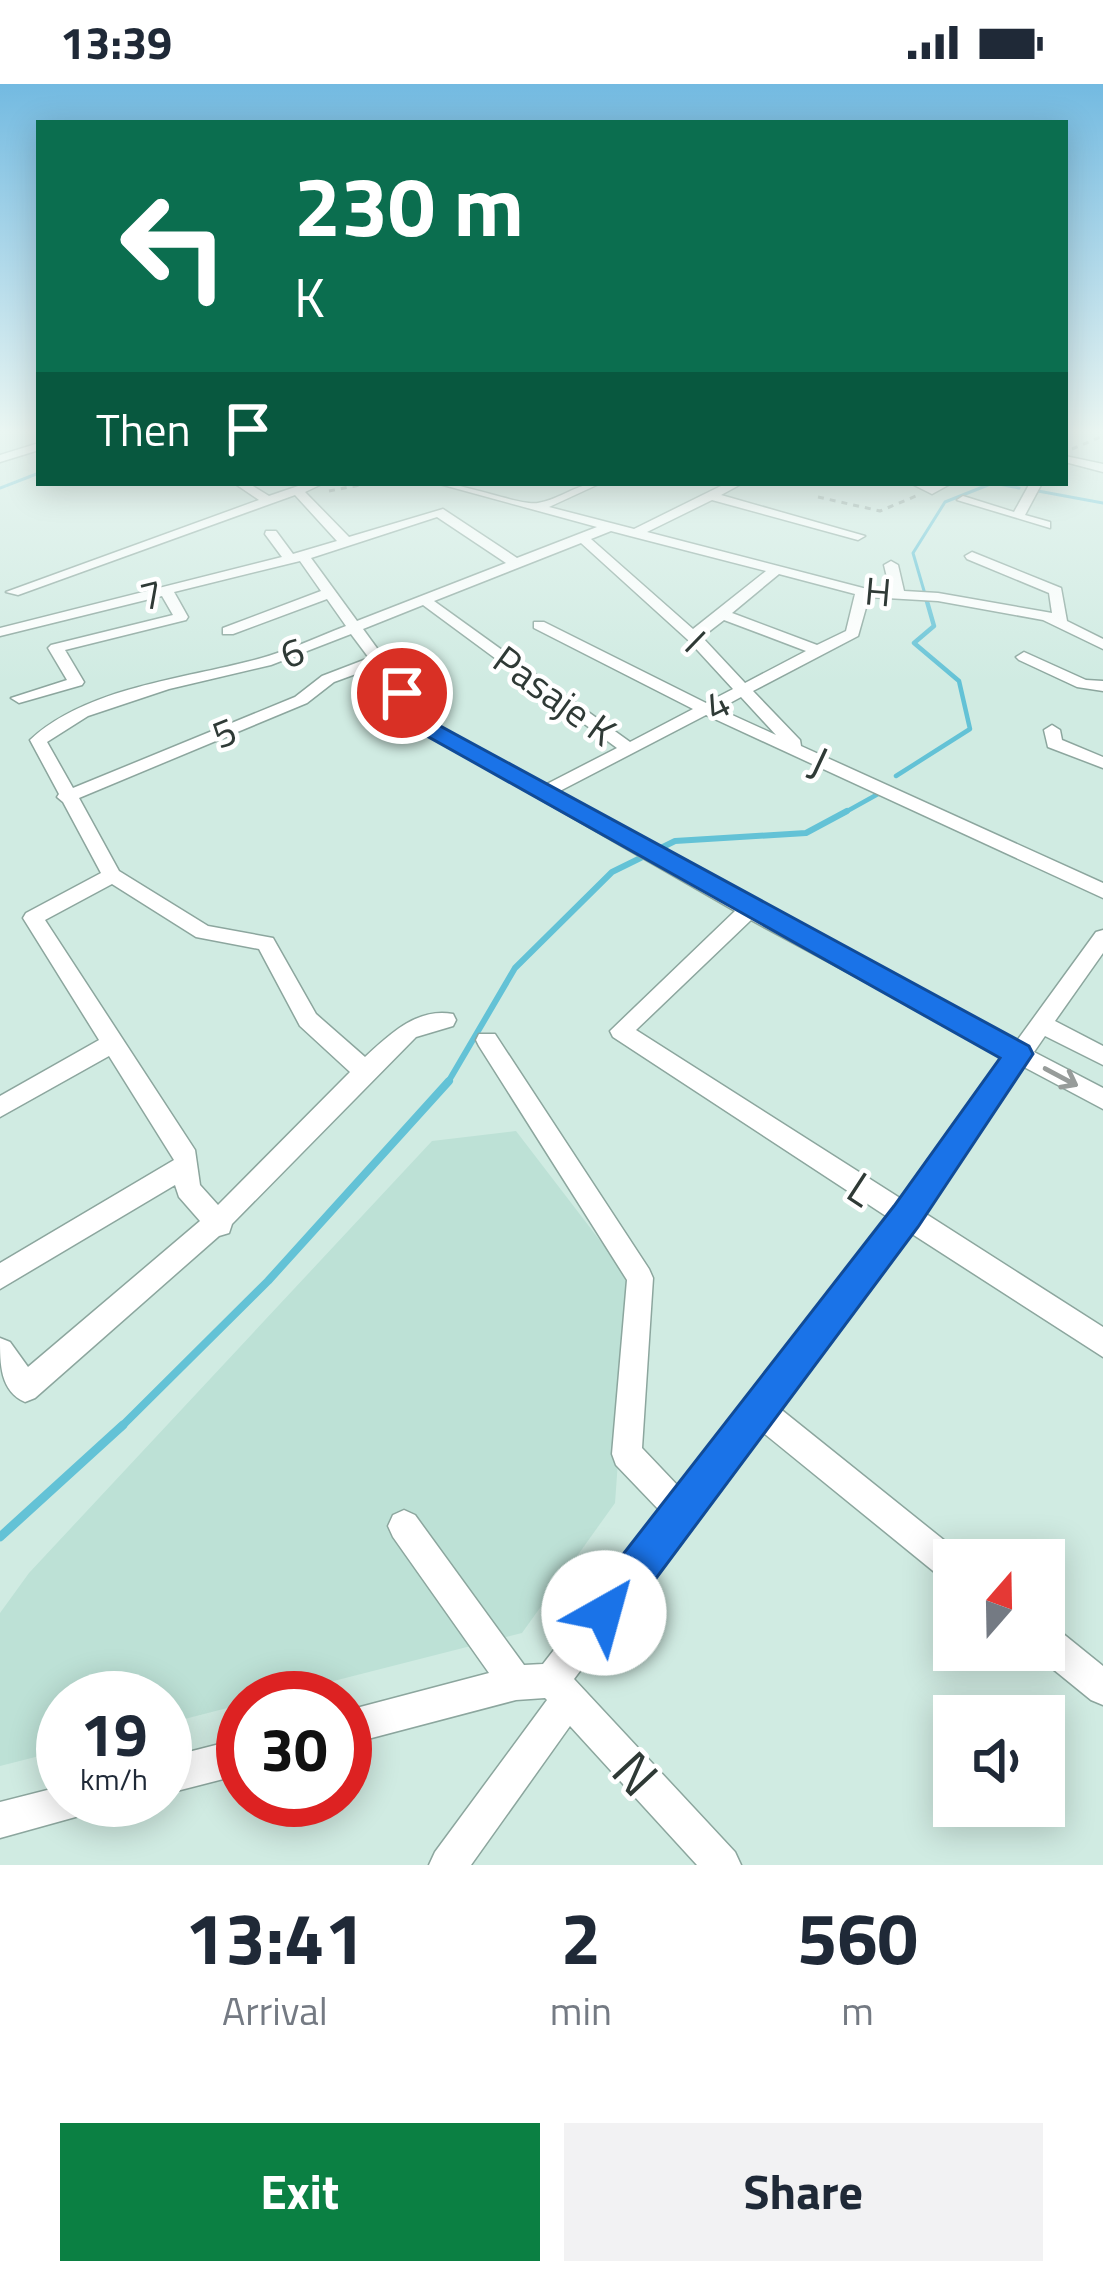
<!DOCTYPE html>
<style>
:root{--surface:#fff;--page:#f2f2f3;--text:#1f2937;--muted:#747a83;--accent:#0b8043}
body{margin:0;font-family:"Titillium Web",sans-serif;background:var(--page);color:var(--text);height:100vh;display:flex;flex-direction:column;font-size:45px;white-space:nowrap}
*{box-sizing:border-box;margin:0}
p{font-size:39px;color:var(--muted)}
.icon{flex:none;width:66px;height:66px;fill:none;stroke:currentColor;stroke-width:2;stroke-linecap:round;stroke-linejoin:round}
.map{position:relative;height:1781px;overflow:hidden}
.panel{display:flex;flex-direction:column;background:var(--surface);flex:1}
.panel>*{flex:none}
.top-card{position:absolute;left:36px;top:36px;width:1032px;height:366px;border-radius:0px;box-shadow:0 6px 30px #0003;background:#0b6e4f;color:#fff;overflow:hidden}
.needle{width:78px;rotate:20deg}
.fabs{position:absolute;left:933px;top:1455px;display:grid;gap:24px}
.fabs a{display:grid;place-items:center;width:132px;height:132px;border-radius:0px;background:var(--surface);box-shadow:0 6px 30px #0003;font-size:60px}
.speed{position:absolute;left:36px;top:1587px;display:flex;gap:24px;font-size:60px;font-weight:700;text-align:center}
.speed>*{display:grid;place-content:center;width:156px;height:156px;border-radius:50%;background:var(--surface);box-shadow:0 6px 30px #0003;line-height:1}
.speed small{font-size:30px;font-weight:400}
.speed .limit{border:18px solid #d22;background:#fff;color:#111}
.pin{position:absolute;display:grid;place-items:center;width:102px;height:102px;color:#fff;margin:-51px;border:6px solid #fff;border-radius:50%;box-shadow:0 3px 12px #0007}
.me{position:absolute;width:132px;margin:-66px;rotate:38deg;stroke-linejoin:round;filter:drop-shadow(0 0 9px #0008)}
.turn{display:flex;align-items:center;gap:42px;height:252px;padding:0 60px;font-size:54px}
.turn .icon{width:156px;height:156px;stroke-width:2.5}
.turn b{display:block;font-size:84px;line-height:102px}
.then{display:flex;align-items:center;height:114px;padding:0 60px;background:#0003;gap:24px;font-size:45px}
.eta{display:flex;justify-content:space-evenly;align-items:center;height:204px;text-align:center}
.eta b{font-size:72px;font-weight:700;line-height:84px}
.button{display:flex;gap:24px;margin-top:auto;padding:24px 60px}
.button a{flex:1;height:138px;border-radius:0px;background:var(--accent);color:#fff;font-size:48px;font-weight:700;line-height:138px;text-align:center}
.button a+a{background:var(--page);color:var(--text)}
.status{display:flex;justify-content:space-between;align-items:center;height:84px;padding:0 60px;background:var(--surface);direction:ltr}
.status svg{height:33px;fill:currentColor}
.map>svg:first-child{display:block}
.built{fill:#bde1d6}
.lines{fill:none;stroke-linecap:round;stroke-linejoin:round}
.stream-far4{stroke:#63c2d6;stroke-width:3}
.stream-far3{stroke:#63c2d6;stroke-width:4.5}
.stream-far2{stroke:#63c2d6;stroke-width:6}
.stream-far1{stroke:#63c2d6;stroke-width:8}
.stream{stroke:#63c2d6;stroke-width:9}
.minor-casing{stroke:#8ca69e;stroke-width:3}
.path{stroke:#91a69f;stroke-width:3;stroke-dasharray:6 6;stroke-linecap:butt}
.minor{fill:#fff;fill-rule:evenodd}
.oneway{stroke:#979c9a}
.route{fill:#1a73e8;stroke:#114b97;stroke-width:3}
.labels{text-anchor:middle;dominant-baseline:central;stroke-width:9;stroke-linejoin:round;paint-order:stroke}
.far-street-label{font-size:39px;fill:#2f3a36;stroke:#fff}
.street-label{font-size:45px;fill:#2f3a36;stroke:#fff}
.near-street-label{font-size:54px;fill:#2f3a36;stroke:#fff}
</style>
<div class="status"><b>13:39</b><svg viewBox="0 0 49 12"><path d="M0 12V9h3v3zM5 12V6h3v6zM10 12V3h3v9zM15 12V0h3v12zM26 1h20v11H26zM47 4h2v5h-2z"/></svg></div>
<div class="map">
<svg width="1103" height="1781" viewBox="0 0 1103 1781">
<rect width="100%" height="100%" fill="#d0ebe2"/>
<path class="built" d="M 516,1047 L 631,1197 L 615,1419 L 522,1549 L 267,1614 L 243,1614 L 243,1620 L 165,1640 L 165,1614 L 63,1614 L 63,1666 L 0,1682 L 0,1529 L 29,1489 L 432,1057 Z"/>
<g class="lines">
<path class="stream-far4" d="M 993,399 L 1019,404
M 0,404 L 39,389
M 1038,407 L 1103,419
M 927,517 L 913,469 L 945,418 L 993,399"/>
<path class="stream-far3" d="M 896,692 L 970,645 L 959,597 L 914,559 L 934,542 L 926,514
M 842,730 L 878,710"/>
<path class="stream-far2" d="M 447,1000 L 515,884 L 612,788 L 675,757 L 806,749 L 847,727"/>
<path class="stream-far1" d="M 120,1344 L 268,1197 L 449,997"/>
<path class="stream" d="M 0,1453 L 123,1341"/>
<g class="minor-casing">
<path id="minor" d="M 39,359 L 39,366 L 0,378 L 0,371 Z
M 1065,372 L 1103,380 L 1103,388 L 1065,378 Z
M 234,399 L 248,399 L 269,412 L 307,399 L 324,399 L 305,408 L 349,453 L 443,425 L 517,474 L 597,443 L 436,399 C 465,399 519,422 538,419 C 561,415 577,399 601,399 L 549,423 L 634,445 L 727,399 L 743,399 L 721,411 L 865,452 L 858,456 L 712,416 L 647,448 L 863,504 L 890,506 L 884,481 L 891,477 L 898,481 L 904,507 L 938,509 L 1052,529 L 1049,509 L 967,475 L 965,472 L 972,468 L 1061,504 L 1067,537 L 1103,555 L 1103,565 L 1043,536 L 938,517 L 869,513 L 858,552 L 753,607 L 800,656 L 801,662 L 1103,799 L 1103,814 L 706,631 L 556,709 L 756,821 L 1016,958 L 1096,848 L 1103,846 L 1103,869 L 1055,937 L 1103,962 L 1103,981 L 1045,952 L 1034,968 L 1103,1004 L 1103,1025 L 1024,983 L 923,1128 L 1103,1243 L 1103,1273 L 909,1148 L 778,1323 L 965,1473 L 967,1476 L 954,1476 L 954,1500 L 943,1495 L 760,1346 L 574,1595 L 735,1768 L 741,1781 L 697,1781 L 570,1642 L 471,1781 L 429,1781 L 435,1768 L 547,1616 L 545,1614 L 516,1616 L 345,1661 L 345,1627 L 489,1589 L 393,1453 L 388,1442 L 393,1431 L 404,1426 L 415,1431 L 524,1581 L 543,1580 L 661,1428 L 616,1381 L 612,1370 L 627,1196 L 479,962 L 476,956 L 479,950 L 495,950 L 649,1185 L 653,1194 L 642,1364 L 680,1404 L 889,1134 L 613,953 L 610,947 L 735,827 L 420,646 L 375,583 L 334,598 L 307,619 L 79,714 L 119,787 L 208,842 L 273,854 L 316,930 L 365,973 C 389,951 417,923 453,930 L 456,936 L 453,942 L 416,953 L 232,1140 L 229,1149 L 219,1152 L 35,1314 L 25,1318 C 0,1307 0,1280 0,1254 L 10,1258 L 28,1283 L 200,1137 L 179,1113 L 175,1101 L 0,1205 L 0,1179 L 174,1076 L 109,972 L 0,1033 L 0,1012 L 99,956 L 23,834 L 26,829 L 101,789 L 63,718 L 57,713 L 59,710 L 30,656 C 87,603 185,595 258,575 C 288,567 317,553 346,542 L 327,515 L 233,550 L 223,550 L 223,544 L 321,507 L 300,477 L 174,508 L 188,533 L 186,536 L 65,566 L 84,598 L 82,601 L 19,619 L 11,614 L 67,596 L 48,564 L 51,561 L 173,531 L 162,512 L 0,552 L 0,544 L 282,473 L 265,450 L 266,447 L 276,447 L 293,470 L 337,457 L 295,411 L 18,511 L 6,508 L 259,416 ZM 437,433 L 506,479 L 357,537 L 311,474 ZM 611,447 L 630,452 L 766,487 L 693,545 L 591,455 ZM 581,459 L 688,556 L 733,605 L 706,619 L 544,538 L 534,538 L 534,544 L 693,625 L 630,658 L 434,517 ZM 779,490 L 855,510 L 846,547 L 817,561 L 732,529 ZM 423,521 L 617,664 L 543,702 L 432,640 L 363,545 ZM 724,536 L 806,567 L 745,599 L 702,553 ZM 351,550 L 369,574 L 322,592 L 295,613 L 73,704 L 47,658 L 88,632 L 169,605 L 271,581 ZM 741,613 L 776,651 L 719,625 ZM 112,800 L 196,853 L 259,865 L 300,942 L 350,988 L 218,1121 L 200,1101 L 195,1066 L 45,836 ZM 751,836 L 1005,973 L 903,1116 L 636,946 Z
M 910,399 L 952,399 L 932,410 Z
M 1030,399 L 1042,399 L 1025,431 L 1050,438 L 1050,444 L 957,416 L 963,412 L 1014,428 Z
M 1024,568 L 1086,596 L 1103,597 L 1103,607 L 1077,603 L 1019,576 L 1016,573 Z
M 1052,641 L 1060,646 L 1062,656 L 1103,673 L 1103,684 L 1048,663 L 1044,646 Z
M 1044,1539 L 1056,1544 L 1103,1582 L 1103,1621 L 1091,1616 L 1032,1568 L 1044,1566 Z
M 243,1654 L 243,1690 L 165,1710 L 165,1674 Z
M 63,1702 L 63,1716 L 95,1716 L 90,1729 L 0,1754 L 0,1718 Z"/>
</g>
<path class="path" d="M 1072,365 L 1103,352
M 329,407 L 370,399
M 818,413 L 880,427 L 916,412"/>
<use href="#minor" class="minor"/>
</g>
<defs><path id="oneway-shaft" d="M-6 0H5M1.5-3L5.5 0L1.5 3" fill="none" stroke-width="1.6" stroke-linecap="round" stroke-linejoin="round" transform="scale(3)"/></defs>
<use class="oneway" href="#oneway-shaft" transform="translate(1061 993) rotate(28)"/>
<linearGradient id="sky" x2="0" y2="1"><stop stop-color="#73bae1"/><stop offset="0.58" stop-color="#eaf6f2"/><stop offset="1" stop-color="#eaf6f2" stop-opacity="0"/></linearGradient>
<rect width="1103" height="598" fill="url(#sky)"/>
<path class="route" d="M 394,605 L 409,605 L 433,638 L 1029,962 L 1033,970 L 918,1143 L 619,1544 L 604,1550 L 589,1544 L 582,1529 L 589,1514 L 894,1122 L 1000,974 L 418,647 L 391,609 Z"/>
<g class="labels">
<g class="far-street-label">
<text transform="translate(878 507) rotate(5)">H</text>
<text transform="translate(151 510) rotate(-14)">7</text>
<text transform="translate(696 557) rotate(44)">I</text>
<text transform="translate(292 568) rotate(-20)">6</text>
<text transform="translate(555 611) rotate(36)">Pasaje K</text>
<text transform="translate(717 620) rotate(-26)">4</text>
<text transform="translate(224 648) rotate(-22)">5</text>
</g>
<g class="street-label">
<text transform="translate(819 677) rotate(25)">J</text>
<text transform="translate(862 1104) rotate(33)">L</text>
</g>
<g class="near-street-label">
<text transform="translate(636 1689) rotate(47)">N</text>
</g>
</g>
</svg>
<div class="fabs">
<a><svg class="needle" viewBox="-14 -14 28 28"><path d="M0-13l5 13h-10z" fill="#e53935"/><path d="M0 13l5-13h-10z" fill="#747a83"/></svg></a>
<a><svg class="icon" aria-label="sound" viewBox="0 0 24 24"><path d="M4 9h4l5-4v14l-5-4H4zM17 9q2 3 0 6"/></svg></a>
</div>
<div class="speed"><div>19<small>km/h</small></div><div class="limit">30</div></div>
<div class="pin" style="left:402px;top:609px;background:#d93025"><svg class="icon" aria-label="arrive" viewBox="0 0 24 24"><path d="M6 21V4h12l-3 4 3 4H6"/></svg></div>
<svg class="me" style="left:604px;top:1529px" viewBox="-20 -20 40 40"><circle r="19" fill="#fff"/><path d="M0-13L10 11 0 6-10 11z" fill="#1a73e8"/></svg>
<div class="top-card">
<div class="turn"><svg class="icon" aria-label="left" viewBox="0 0 24 24"><path d="M17 20v-9H6M10 6l-5 5 5 5"/></svg><div><b>230 m</b>K</div></div>
<div class="then">Then<svg class="icon" aria-label="arrive" viewBox="0 0 24 24"><path d="M6 21V4h12l-3 4 3 4H6"/></svg></div>
</div>
</div>
<section class="panel">
<div class="eta">
<div><b>13:41</b><p>Arrival</p></div>
<div><b>2</b><p>min</p></div>
<div><b>560</b><p>m</p></div>
</div>
<div class="button"><a>Exit</a><a>Share</a></div>
</section>
